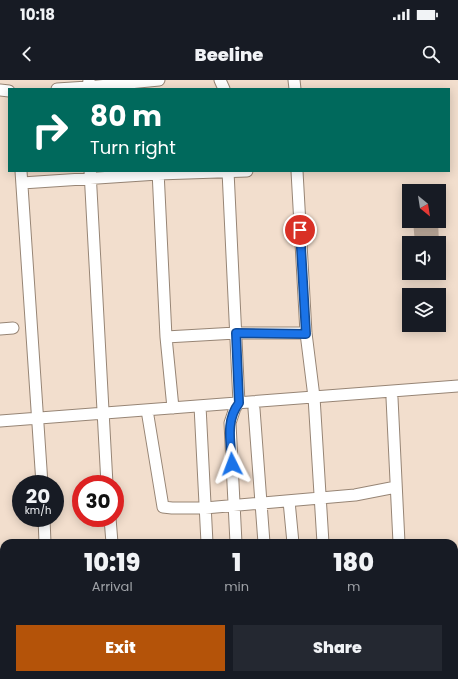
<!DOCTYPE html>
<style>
:root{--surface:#171b24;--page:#242831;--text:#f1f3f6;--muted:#9ea1a6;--accent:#b45309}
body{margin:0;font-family:Poppins,sans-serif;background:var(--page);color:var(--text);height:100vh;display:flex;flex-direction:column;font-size:15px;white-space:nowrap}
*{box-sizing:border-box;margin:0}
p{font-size:13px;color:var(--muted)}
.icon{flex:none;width:22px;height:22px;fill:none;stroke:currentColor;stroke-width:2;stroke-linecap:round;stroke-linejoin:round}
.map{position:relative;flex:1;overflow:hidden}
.panel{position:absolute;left:0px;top:459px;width:458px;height:140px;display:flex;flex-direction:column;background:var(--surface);border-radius:12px 12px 0 0;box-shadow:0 2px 10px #0003}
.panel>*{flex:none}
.hud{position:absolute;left:8px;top:8px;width:442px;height:84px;border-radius:0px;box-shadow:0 2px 10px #0003;background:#00695c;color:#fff;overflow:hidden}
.needle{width:26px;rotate:150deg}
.fabs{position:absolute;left:402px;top:104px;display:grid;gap:8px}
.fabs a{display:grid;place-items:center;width:44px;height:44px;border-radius:0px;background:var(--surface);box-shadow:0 2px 10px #0003;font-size:20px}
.speed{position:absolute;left:12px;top:395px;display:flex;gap:8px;font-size:20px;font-weight:700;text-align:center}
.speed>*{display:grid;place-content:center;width:52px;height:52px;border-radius:50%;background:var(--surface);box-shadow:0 2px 10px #0003;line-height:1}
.speed small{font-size:10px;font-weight:400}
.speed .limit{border:6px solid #d22;background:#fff;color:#111}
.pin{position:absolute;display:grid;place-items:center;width:34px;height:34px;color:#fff;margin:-17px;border:2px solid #fff;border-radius:50%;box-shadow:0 1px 4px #0007}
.me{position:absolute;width:44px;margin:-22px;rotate:357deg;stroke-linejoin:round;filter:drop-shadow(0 0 3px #0008)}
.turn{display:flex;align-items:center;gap:14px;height:84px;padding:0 16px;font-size:18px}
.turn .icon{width:52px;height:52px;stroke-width:2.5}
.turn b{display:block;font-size:28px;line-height:34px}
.eta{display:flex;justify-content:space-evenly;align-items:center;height:68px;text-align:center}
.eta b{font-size:24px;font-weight:800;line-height:28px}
.button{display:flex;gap:8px;margin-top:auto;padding:8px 16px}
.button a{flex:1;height:46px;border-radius:0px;background:var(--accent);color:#fff;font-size:16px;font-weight:800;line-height:46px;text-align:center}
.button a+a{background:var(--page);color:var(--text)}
.status{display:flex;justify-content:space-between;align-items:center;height:28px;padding:0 20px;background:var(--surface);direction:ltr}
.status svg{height:11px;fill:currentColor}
header{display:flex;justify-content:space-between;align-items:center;height:52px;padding:0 16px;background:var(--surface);font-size:18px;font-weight:800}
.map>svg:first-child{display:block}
.building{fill:#beab9b}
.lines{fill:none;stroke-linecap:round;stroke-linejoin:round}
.minor-casing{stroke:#978575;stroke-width:13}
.minor{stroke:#fff;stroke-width:11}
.route-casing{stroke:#114b97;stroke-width:10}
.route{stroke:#1a73e8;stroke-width:7}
</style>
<div class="status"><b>10:18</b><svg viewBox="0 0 49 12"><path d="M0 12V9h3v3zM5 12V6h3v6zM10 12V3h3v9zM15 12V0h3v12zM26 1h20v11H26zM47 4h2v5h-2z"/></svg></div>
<header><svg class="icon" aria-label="back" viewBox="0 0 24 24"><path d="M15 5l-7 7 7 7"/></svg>Beeline<svg class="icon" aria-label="search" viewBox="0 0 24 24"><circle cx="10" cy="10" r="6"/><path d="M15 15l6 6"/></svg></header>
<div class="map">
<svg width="458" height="599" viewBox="0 0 458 599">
<rect width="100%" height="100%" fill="#f2decd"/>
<path class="building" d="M 413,141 L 438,141 L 439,163 L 415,163 Z"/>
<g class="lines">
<g class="minor-casing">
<path id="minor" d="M 89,0 L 88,7 L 159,0
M 220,0 L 224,9
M 294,0 L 295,9
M 57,9 L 88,7 L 88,9
M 0,10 L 9,11
M 21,91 L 42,404
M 90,91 L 107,404
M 158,91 L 166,257 L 173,328
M 228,91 L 239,323 L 235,328 L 230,343 L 236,463
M 297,91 L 306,253 L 314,317 L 323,463
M 22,103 L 158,94 L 247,91
M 0,249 L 13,248
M 166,257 L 236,253 L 306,253
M 392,318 L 399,463
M 200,326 L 207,463
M 254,329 L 264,463
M 147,330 L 163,427 L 172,428 L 205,428 L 355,415 L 396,407
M 0,341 L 458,306
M 289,421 L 293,463
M 44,438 L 45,463
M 110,438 L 112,463
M 454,594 L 458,594
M 53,595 L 53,599
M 120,595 L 121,599
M 331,595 L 331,599
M 412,596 L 437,595
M 131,599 L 144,595"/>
</g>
<use href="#minor" class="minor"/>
</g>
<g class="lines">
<g class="route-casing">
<path id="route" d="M 232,384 C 231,363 225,341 239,323 L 236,253 L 306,254 L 300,150"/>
</g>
<use href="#route" class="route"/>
</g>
</svg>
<div class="fabs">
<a><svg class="needle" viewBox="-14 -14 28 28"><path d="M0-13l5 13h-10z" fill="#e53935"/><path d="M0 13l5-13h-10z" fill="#9ea1a6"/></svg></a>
<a><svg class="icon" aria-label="sound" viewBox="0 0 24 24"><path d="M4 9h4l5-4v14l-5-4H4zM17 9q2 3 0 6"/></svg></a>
<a><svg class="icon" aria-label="layers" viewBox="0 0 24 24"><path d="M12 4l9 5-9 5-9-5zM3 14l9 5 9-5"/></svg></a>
</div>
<div class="speed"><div>20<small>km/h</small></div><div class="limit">30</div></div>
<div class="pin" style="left:300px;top:150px;background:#d93025"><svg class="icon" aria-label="arrive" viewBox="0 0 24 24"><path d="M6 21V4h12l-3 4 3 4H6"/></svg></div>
<svg class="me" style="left:232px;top:384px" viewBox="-20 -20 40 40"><path d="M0-17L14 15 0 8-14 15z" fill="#1a73e8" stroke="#fff" stroke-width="4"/></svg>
<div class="hud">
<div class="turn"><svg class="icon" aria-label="right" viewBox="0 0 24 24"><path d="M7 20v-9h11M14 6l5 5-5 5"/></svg><div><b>80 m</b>Turn right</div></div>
</div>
<section class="panel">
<div class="eta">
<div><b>10:19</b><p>Arrival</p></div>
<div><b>1</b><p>min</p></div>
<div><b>180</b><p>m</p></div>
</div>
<div class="button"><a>Exit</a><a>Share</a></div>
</section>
</div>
